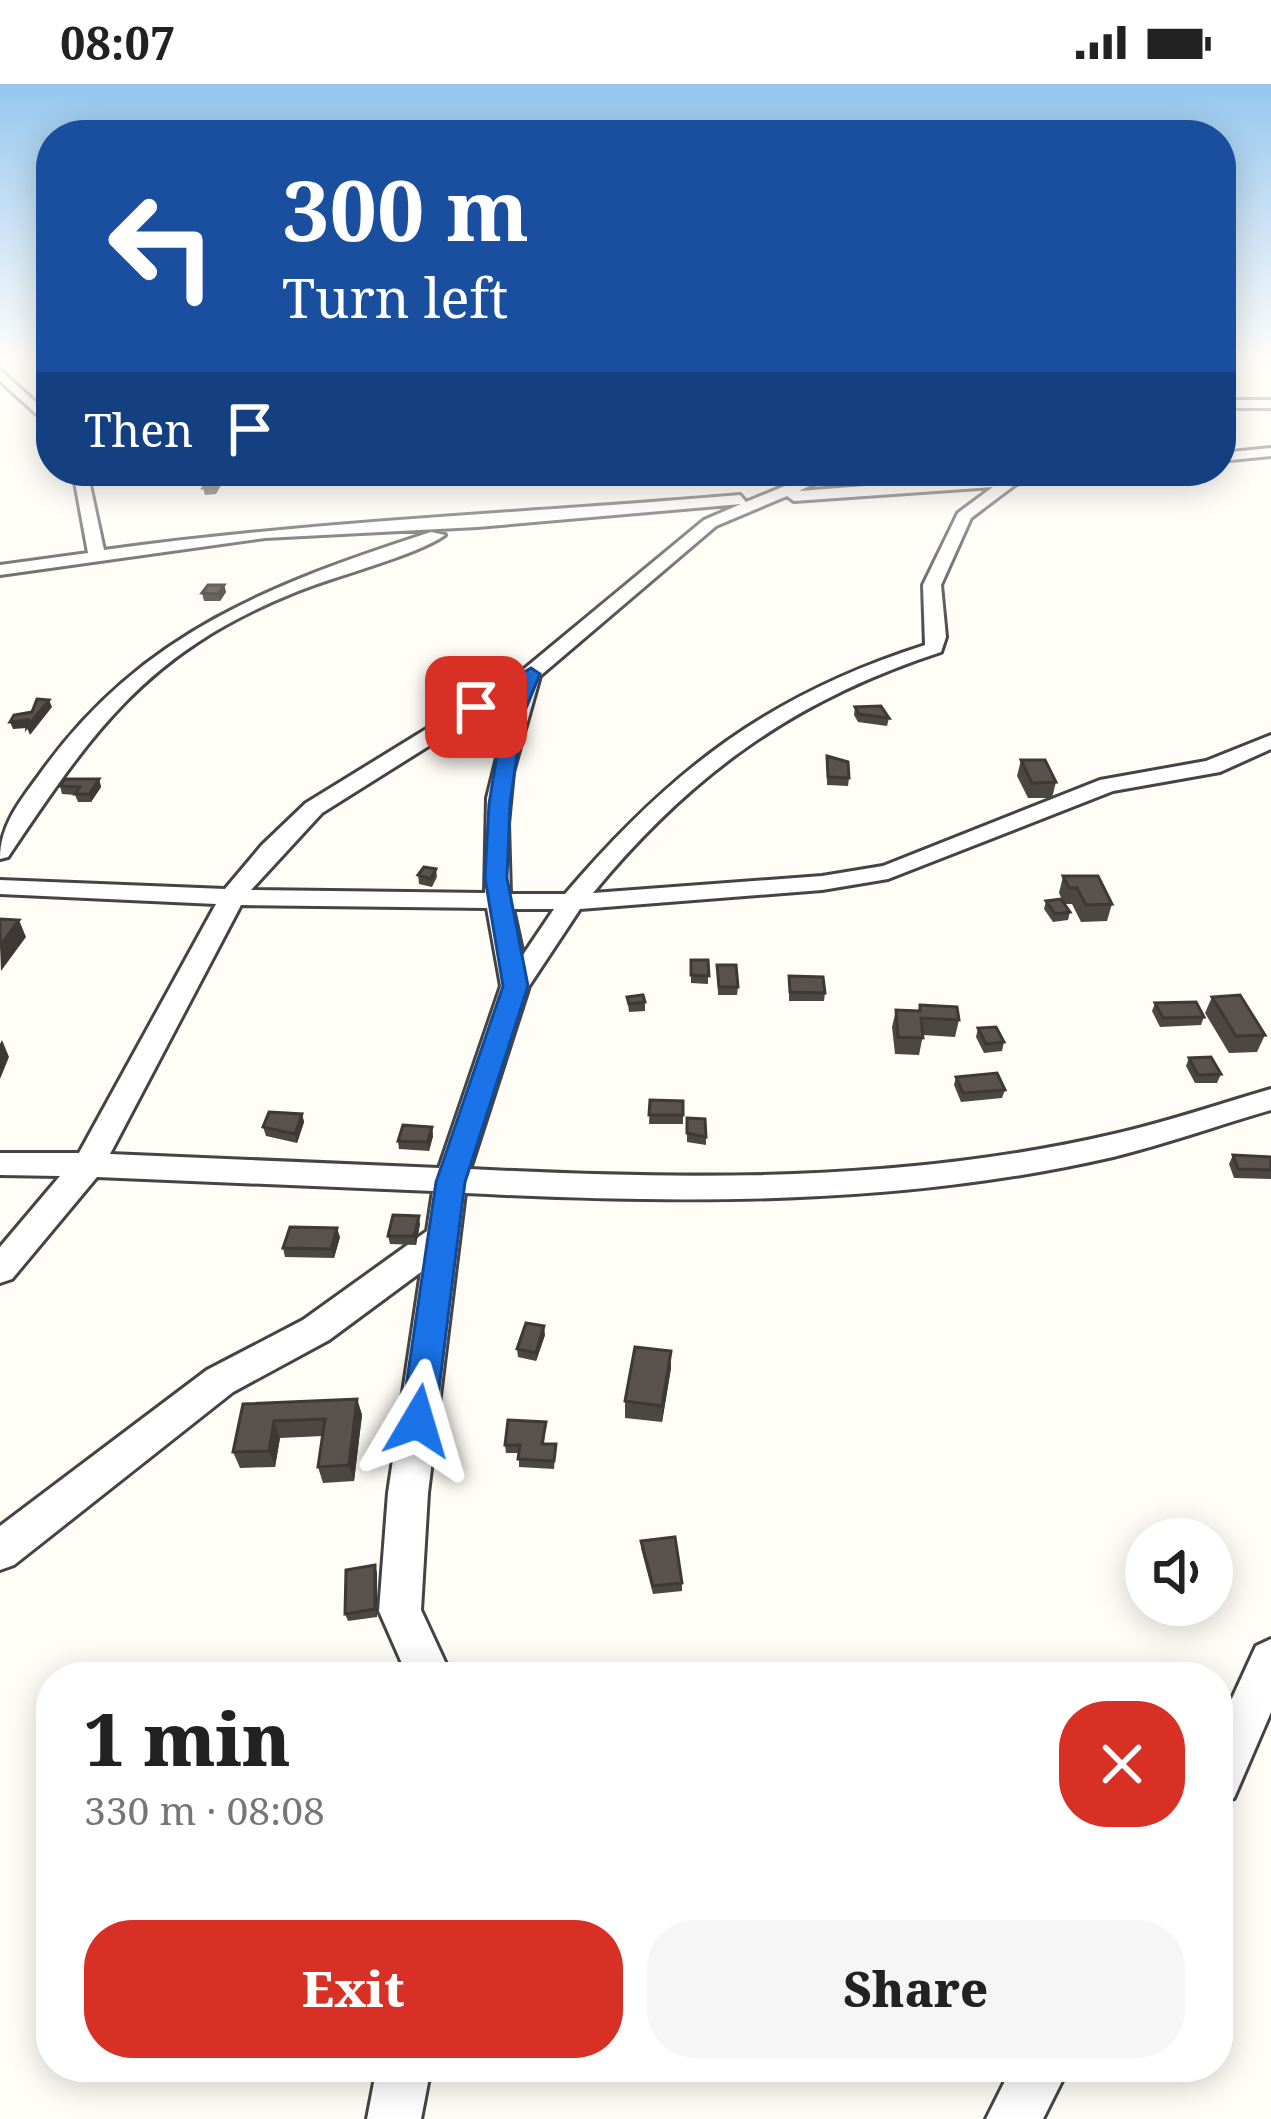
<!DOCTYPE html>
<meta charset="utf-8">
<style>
:root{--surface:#fff;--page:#f6f6f6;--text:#222;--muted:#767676;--accent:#d93025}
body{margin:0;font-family:"Noto Serif",serif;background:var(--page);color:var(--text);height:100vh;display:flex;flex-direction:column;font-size:45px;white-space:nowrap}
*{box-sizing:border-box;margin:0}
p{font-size:39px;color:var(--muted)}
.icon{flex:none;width:66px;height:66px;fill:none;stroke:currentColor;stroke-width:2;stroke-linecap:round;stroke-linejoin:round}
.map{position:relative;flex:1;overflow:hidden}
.drawer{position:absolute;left:36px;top:1578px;width:1197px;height:420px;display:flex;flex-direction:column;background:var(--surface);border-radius:48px;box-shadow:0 6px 30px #0003}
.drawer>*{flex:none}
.top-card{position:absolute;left:36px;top:36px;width:1200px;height:366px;border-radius:48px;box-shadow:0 6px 30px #0003;background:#1a4fa0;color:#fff;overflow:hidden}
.fabs{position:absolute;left:1125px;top:1434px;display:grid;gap:24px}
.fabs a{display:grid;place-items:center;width:108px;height:108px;border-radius:50%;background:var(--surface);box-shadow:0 6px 30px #0003;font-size:60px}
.pin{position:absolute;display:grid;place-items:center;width:102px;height:102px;color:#fff;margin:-51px;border-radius:24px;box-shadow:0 6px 18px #0006}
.me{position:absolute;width:132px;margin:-66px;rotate:7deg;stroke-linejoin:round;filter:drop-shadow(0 0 9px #0008)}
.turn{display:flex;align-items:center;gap:42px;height:252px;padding:0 48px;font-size:54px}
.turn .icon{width:156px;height:156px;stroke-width:2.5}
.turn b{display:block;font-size:84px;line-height:102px}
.then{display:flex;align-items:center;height:114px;padding:0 48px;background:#0003;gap:24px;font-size:45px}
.round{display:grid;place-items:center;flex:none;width:126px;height:126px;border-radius:48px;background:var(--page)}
.overview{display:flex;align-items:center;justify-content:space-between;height:204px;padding:0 48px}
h1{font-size:72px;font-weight:800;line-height:90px}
.cta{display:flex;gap:24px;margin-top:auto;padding:24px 48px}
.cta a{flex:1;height:138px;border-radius:48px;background:var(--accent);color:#fff;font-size:48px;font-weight:800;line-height:138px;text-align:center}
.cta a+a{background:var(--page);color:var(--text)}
.status{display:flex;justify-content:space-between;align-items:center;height:84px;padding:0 60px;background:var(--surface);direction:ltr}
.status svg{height:33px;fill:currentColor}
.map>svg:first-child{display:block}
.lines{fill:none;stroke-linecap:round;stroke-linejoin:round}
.minor-casing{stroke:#444;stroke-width:6}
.minor{fill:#fff;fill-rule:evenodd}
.wall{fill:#4d4742}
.shaded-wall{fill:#3f3936}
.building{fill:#5a524d;stroke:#3f3936;stroke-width:3}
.route{fill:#1a73e8;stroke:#114b97;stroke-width:3}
</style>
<div class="status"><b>08:07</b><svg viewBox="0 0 49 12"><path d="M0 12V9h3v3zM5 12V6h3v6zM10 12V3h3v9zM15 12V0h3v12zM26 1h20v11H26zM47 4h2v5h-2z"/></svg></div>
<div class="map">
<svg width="1271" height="2035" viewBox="0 0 1271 2035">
<rect width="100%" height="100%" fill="#fffdf5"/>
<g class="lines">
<g class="minor-casing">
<path id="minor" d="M 0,286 L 51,332 L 51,343 L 0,297 Z
M 1221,316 L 1271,316 L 1271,324 L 1221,324 Z
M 1271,364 L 1271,372 L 1221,377 L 1221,369 Z
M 73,387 L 87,387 L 104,466 C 315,437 528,429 740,411 L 746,418 L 821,387 L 841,387 L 799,407 L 1062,387 L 1016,400 L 971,434 L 941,501 L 946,553 L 941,568 C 794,616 691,690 593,809 L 822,792 L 883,782 L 1100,696 L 1206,677 L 1271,651 L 1271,665 L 1220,688 L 1113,707 L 888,795 L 822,806 L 580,825 L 529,902 L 470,1085 C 683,1096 904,1099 1114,1050 C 1167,1038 1219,1020 1271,1005 L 1271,1026 C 1219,1041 1166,1060 1113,1073 C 901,1122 680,1120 465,1109 L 428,1409 L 421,1526 L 452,1593 L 408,1593 L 379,1527 L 388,1409 L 421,1188 L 329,1256 L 233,1308 L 14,1481 L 0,1486 L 0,1442 L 207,1286 L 303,1236 L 427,1147 L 433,1107 L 97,1093 L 12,1195 L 0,1199 L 0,1163 L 60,1092 L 0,1091 L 0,1069 L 79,1069 L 216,820 L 0,810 L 0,796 L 225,805 L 262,761 L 306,719 L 524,585 L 704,436 L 741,420 L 477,443 L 265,454 L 0,491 L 0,481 L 88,469 ZM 993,403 L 958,429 L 923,501 L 925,561 C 768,611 671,686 565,810 L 510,810 L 508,740 L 513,688 L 540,592 L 716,442 L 787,412 L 794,417 ZM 513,609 L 487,714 L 485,809 L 251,806 L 322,729 ZM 241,821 L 487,824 L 501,902 L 439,1084 L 110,1070 ZM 513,825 L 554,825 L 523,871 Z
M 431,448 L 445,451 C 416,472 330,493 291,510 C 146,569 92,648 8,773 L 0,775 C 0,740 21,716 42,687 C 142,548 274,499 431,448 Z
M 1271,1555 L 1271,1628 L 1234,1714 L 1218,1721 L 1218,1645 L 1256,1562 Z
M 377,1983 L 431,1983 L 421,2035 L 367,2035 Z
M 1012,1983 L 1069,1983 L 1043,2035 L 986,2035 Z"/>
</g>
<use href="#minor" class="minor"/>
</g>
<path class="wall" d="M 222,400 L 216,410 L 205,411 L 203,404 Z
M 224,501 L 226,508 L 220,517 L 204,517 L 202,509 Z
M 855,623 L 889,634 L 887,642 L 858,638 L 854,631 Z
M 827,672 L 849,694 L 848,702 L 827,701 Z
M 1021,676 L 1056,698 L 1052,714 L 1028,714 L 1017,692 Z
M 99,695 L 101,703 L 91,718 L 78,718 L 75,711 L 62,710 L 60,702 Z
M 436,785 L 437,793 L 432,803 L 419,800 L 418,791 Z
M 1063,792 L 1112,820 L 1107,837 L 1081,838 L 1072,820 L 1065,820 L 1070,828 L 1068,836 L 1053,838 L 1044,825 L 1046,817 L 1063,818 L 1059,809 Z
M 691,876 L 708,876 L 708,900 L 691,899 Z
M 717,881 L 738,903 L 737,911 L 718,911 Z
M 789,892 L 825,909 L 824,917 L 789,917 Z
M 627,913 L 645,918 L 645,927 L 629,928 Z
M 1212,913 L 1265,951 L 1257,968 L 1229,969 L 1205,929 Z
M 1155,919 L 1204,933 L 1201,941 L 1160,943 L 1152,927 Z
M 920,921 L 959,936 L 955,953 L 923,951 L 919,971 L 895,970 L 892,943 L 896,926 L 918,927 Z
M 978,944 L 1004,958 L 1002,967 L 984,969 L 976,953 Z
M 1189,974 L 1221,990 L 1217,999 L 1195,999 L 1186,982 Z
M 956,993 L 1005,1006 L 1002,1014 L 961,1018 L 954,1001 Z
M 650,1016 L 683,1017 L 683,1040 L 649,1040 Z
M 302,1030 L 304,1038 L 297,1059 L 266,1052 L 263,1043 Z
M 687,1034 L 706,1053 L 706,1061 L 687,1058 Z
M 432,1043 L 433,1052 L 429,1067 L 399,1065 L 398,1057 Z
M 1233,1071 L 1271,1073 L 1271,1095 L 1234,1094 L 1229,1080 Z
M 420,1140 L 416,1161 L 390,1160 L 388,1152 Z
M 340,1153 L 334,1174 L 285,1173 L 283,1164 Z
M 545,1251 L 536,1277 L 518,1273 L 517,1265 Z
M 671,1267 L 671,1284 L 662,1338 L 625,1334 L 625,1317 Z
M 357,1315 L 362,1331 L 354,1397 L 323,1399 L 318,1383 L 323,1352 L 280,1354 L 275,1383 L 240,1384 L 233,1368 L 243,1320 Z
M 546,1338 L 544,1360 L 556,1360 L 554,1385 L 519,1383 L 519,1369 L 506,1369 L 505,1361 Z
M 641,1457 L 682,1499 L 682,1507 L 653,1510 L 641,1464 Z
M 377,1489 L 377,1533 L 348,1537 L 345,1530 Z"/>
<path class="shaded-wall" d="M 224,501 L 226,508 L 220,517 L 218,510 Z
M 49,616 L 52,623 L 30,651 L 27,644 L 13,645 L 10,638 L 28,636 Z
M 99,695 L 101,703 L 91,718 L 89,710 Z
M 19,836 L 26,853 L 1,887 L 0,862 Z
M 2,956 L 9,973 L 0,995 L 0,960 Z
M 302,1030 L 304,1038 L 297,1059 L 295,1050 Z
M 432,1043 L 433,1052 L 429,1067 L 427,1058 Z
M 419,1132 L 420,1140 L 416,1161 L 414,1152 Z
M 337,1144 L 340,1153 L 334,1174 L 331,1165 Z
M 544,1242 L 545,1251 L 536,1277 L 536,1269 Z
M 671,1267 L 671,1284 L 662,1338 L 662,1322 Z
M 357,1315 L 362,1331 L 354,1397 L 349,1381 Z
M 274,1337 L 280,1354 L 275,1383 L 269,1367 Z
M 375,1481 L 377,1489 L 377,1533 L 375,1525 Z"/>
<path class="building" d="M 209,393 L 220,393 L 215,404 L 203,404 Z
M 208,501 L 224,501 L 218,510 L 202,509 Z
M 37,615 L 49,616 L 27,643 L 28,636 L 10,638 L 14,631 L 32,628 Z
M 881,622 L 889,634 L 859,630 L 855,623 Z
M 827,672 L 848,678 L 849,694 L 828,693 Z
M 1021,676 L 1045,676 L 1056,698 L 1032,699 Z
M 65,695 L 99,695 L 89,710 L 75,710 L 80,703 L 60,702 Z
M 424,783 L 436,785 L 431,795 L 418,791 Z
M 1063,792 L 1098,792 L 1112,820 L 1086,821 L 1077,804 L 1069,804 Z
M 1061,815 L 1070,828 L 1055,830 L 1046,817 Z
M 0,835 L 19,836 L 0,862 Z
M 691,876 L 708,876 L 709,892 L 691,891 Z
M 717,881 L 736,881 L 738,903 L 719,903 Z
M 789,892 L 823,893 L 825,909 L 790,908 Z
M 643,911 L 645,918 L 629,920 L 627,913 Z
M 1240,911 L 1265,951 L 1236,952 L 1212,913 Z
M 1196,918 L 1204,933 L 1163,934 L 1155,919 Z
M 920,921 L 957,923 L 959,936 L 921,934 L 923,954 L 898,953 L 896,926 L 920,927 Z
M 996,943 L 1004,958 L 986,960 L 978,944 Z
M 1211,973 L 1221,990 L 1198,991 L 1189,974 Z
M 997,989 L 1005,1006 L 963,1009 L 956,993 Z
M 650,1016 L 683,1017 L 683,1031 L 649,1031 Z
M 269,1028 L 302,1030 L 295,1050 L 263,1043 Z
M 687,1034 L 705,1035 L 706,1053 L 687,1049 Z
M 403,1041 L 432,1043 L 427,1058 L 398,1057 Z
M 1233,1071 L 1271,1073 L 1271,1086 L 1238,1085 Z
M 393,1131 L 419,1132 L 414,1152 L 388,1152 Z
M 290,1143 L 337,1144 L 331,1165 L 283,1164 Z
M 526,1239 L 544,1242 L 536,1269 L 517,1265 Z
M 635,1263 L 671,1267 L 662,1322 L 625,1317 Z
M 357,1315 L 349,1381 L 318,1383 L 325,1335 L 274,1337 L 269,1367 L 233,1368 L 243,1320 Z
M 508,1336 L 546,1338 L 542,1360 L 556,1360 L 554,1377 L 518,1375 L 520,1361 L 505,1361 Z
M 675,1453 L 682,1499 L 653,1502 L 641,1457 Z
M 375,1481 L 375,1525 L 345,1530 L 346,1486 Z
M 319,1580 L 318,1593 L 194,1593 L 195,1590 Z"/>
<linearGradient id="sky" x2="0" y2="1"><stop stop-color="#95c6ee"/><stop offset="0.49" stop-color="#fffefa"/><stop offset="1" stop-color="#fffefa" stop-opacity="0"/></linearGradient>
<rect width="1271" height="560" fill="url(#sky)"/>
<path class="route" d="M 531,584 L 540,590 L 522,634 L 510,720 L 507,794 L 528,902 L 465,1098 L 435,1337 L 430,1347 L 418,1352 L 406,1347 L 401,1337 L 436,1098 L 503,902 L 485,794 L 489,720 L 503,634 L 514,608 L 483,627 L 467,623 Z"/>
</svg>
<div class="fabs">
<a><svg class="icon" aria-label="sound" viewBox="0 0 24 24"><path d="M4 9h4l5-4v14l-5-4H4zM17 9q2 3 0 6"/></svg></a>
</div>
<div class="pin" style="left:476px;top:623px;background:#d93025"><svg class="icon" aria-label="arrive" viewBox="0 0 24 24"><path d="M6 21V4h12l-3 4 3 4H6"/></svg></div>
<svg class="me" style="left:418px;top:1337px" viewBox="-20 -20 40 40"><path d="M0-17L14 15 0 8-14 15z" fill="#1a73e8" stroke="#fff" stroke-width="4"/></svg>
<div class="top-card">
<div class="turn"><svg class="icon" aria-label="left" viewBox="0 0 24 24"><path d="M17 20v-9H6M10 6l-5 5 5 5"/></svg><div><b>300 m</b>Turn left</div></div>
<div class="then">Then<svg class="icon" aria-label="arrive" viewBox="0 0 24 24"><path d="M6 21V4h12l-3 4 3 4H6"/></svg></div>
</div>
<section class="drawer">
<div class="overview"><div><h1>1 min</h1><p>330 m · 08:08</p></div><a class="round" style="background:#d93025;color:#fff"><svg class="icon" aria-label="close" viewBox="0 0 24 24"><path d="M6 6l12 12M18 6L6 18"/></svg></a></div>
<div class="cta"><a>Exit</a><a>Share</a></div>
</section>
</div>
